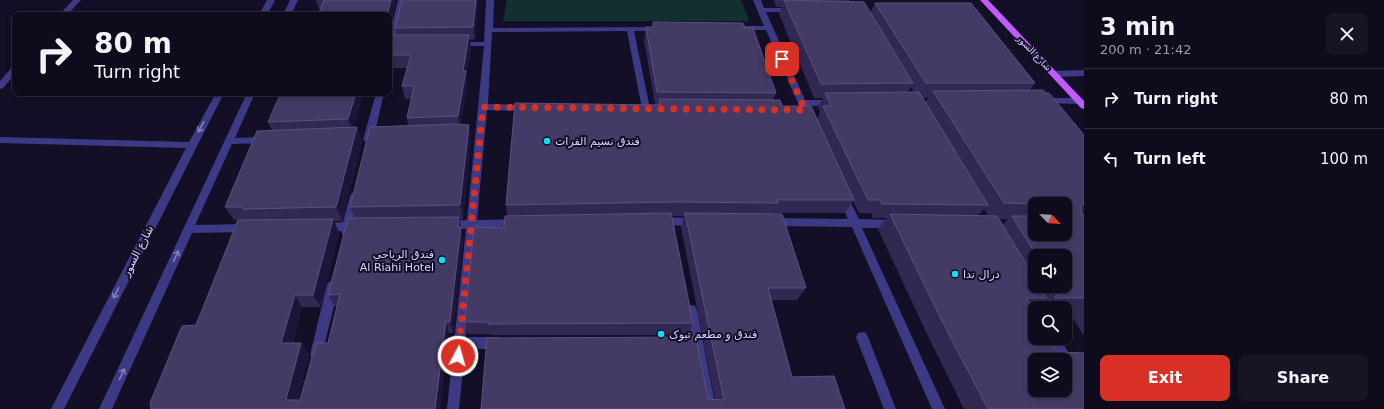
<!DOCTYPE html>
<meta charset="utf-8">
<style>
:root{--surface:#0e0b1c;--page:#171425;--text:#f1f3f6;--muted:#9b9ba3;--line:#2e2b3b;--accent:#d93025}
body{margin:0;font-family:"DejaVu Sans",Vazirmatn,sans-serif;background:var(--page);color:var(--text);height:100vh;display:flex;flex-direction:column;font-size:15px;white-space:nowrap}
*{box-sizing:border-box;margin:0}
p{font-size:13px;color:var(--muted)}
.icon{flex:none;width:22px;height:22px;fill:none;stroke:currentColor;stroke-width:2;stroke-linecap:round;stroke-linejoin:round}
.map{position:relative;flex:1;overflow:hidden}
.panel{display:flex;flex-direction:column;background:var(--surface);width:300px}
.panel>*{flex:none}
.top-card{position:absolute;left:12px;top:12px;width:380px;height:84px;border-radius:8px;box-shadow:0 2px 6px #0003,0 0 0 1px var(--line);background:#0e0b1c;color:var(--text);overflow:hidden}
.needle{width:26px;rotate:115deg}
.controls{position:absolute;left:1028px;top:197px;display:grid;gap:8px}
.controls a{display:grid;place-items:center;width:44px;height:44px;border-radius:8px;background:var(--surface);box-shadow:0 2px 6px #0003,0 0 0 1px var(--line);font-size:20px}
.pin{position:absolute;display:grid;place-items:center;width:34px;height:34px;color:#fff;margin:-17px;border-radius:8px;box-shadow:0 2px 6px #0006}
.me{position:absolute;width:44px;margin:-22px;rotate:6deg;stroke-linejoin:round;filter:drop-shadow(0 0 3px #0008)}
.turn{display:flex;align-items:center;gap:14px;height:84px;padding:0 16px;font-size:18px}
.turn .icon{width:52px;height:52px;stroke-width:2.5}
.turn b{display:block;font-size:28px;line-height:34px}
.round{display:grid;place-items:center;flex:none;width:42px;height:42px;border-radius:8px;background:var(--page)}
.headline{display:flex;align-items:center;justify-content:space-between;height:68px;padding:0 16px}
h1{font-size:24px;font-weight:700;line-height:30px}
.action{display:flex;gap:8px;margin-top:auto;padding:8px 16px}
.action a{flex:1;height:46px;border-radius:8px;background:var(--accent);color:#fff;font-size:16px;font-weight:700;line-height:46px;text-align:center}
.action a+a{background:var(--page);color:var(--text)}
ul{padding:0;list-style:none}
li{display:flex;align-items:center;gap:12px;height:60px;padding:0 16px;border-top:1px solid var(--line)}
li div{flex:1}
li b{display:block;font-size:15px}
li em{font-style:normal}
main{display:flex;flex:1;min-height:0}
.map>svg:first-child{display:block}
.green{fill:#12302f}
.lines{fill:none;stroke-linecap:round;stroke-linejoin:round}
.minor{fill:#3d3a85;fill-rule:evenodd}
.major{fill:#c25bff;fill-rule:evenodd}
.wall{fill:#312854;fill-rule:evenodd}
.shaded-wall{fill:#1d163a}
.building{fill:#433a66;stroke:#5a527e;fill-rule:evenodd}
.oneway{stroke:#837fbc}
.route{stroke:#d93025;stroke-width:7;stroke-dasharray:0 12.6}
.poi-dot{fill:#00e5ff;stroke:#130f26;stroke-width:1.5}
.labels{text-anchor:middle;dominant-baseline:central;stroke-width:4;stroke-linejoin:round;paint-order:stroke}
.far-street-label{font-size:9px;fill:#d9d4ff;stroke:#130f26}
.poi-label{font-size:11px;fill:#d9d4ff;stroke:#130f26;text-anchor:start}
.street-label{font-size:11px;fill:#d9d4ff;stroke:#130f26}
</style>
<main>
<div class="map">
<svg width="1084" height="409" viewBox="0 0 1084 409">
<rect width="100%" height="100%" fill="#130f26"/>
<path class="green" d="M 507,0 L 741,0 L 749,21 L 503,21 Z"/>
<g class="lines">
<path class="minor" d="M 73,0 L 81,0 L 67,15 L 59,15 Z
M 267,0 L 275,0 L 267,15 L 259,15 Z
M 290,0 L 298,0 L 291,15 L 283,15 Z
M 398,0 L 406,0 L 393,54 L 389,56 L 389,38 Z
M 486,0 L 494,0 L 493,28 L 659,27 L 663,29 L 659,31 L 634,31 L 650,109 L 646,112 L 642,109 L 627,31 L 492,32 L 488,104 L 529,105 L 533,108 L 529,111 L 487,110 L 477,220 L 518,219 L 522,220 L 523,223 L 522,226 L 518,227 L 476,228 L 466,337 L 499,337 L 503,339 L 505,343 L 503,347 L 499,349 L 465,349 L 459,409 L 447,409 L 466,229 L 442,228 L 441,225 L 442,222 L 467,220 L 484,46 L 457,46 L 453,44 L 457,42 L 484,42 Z
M 753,0 L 761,0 L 764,8 L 796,8 L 796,12 L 766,12 L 805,100 L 834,100 L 838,103 L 837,105 L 807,106 L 812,117 L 808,120 L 805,119 L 766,30 L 739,30 L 735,28 L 739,26 L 764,26 Z
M 15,66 L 15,74 L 3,88 L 0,89 L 0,81 L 12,67 Z
M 1084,70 L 1084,76 L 1055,77 L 1051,74 L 1055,71 Z
M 216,93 L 224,93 L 64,409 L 51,409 L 186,148 L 0,143 L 0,137 L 189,142 Z
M 247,93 L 255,93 L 235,138 L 267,137 L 272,140 L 267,143 L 232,144 L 195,225 L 248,224 L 252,225 L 253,228 L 252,231 L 248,232 L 192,233 L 112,409 L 99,409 Z
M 376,93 L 384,93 L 373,140 L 368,143 L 363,140 Z
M 1042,98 L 1079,98 L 1083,101 L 1079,104 L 1039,103 L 1038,101 L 1039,99 Z
M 355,192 L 358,193 L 360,196 L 353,222 L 362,223 L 363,226 L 362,229 L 351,230 L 350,234 L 346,235 L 342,234 L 341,231 L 318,230 L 317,227 L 318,224 L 343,222 L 350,196 L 352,193 Z
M 843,192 L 846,193 L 859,219 L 896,220 L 900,221 L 901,224 L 900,227 L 896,228 L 862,228 L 945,409 L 932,409 L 852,227 L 772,226 L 768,225 L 767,222 L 768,219 L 772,218 L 848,219 L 838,196 L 840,193 Z
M 660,217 L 696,218 L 700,219 L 701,222 L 700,225 L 696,226 L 660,225 L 656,224 L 655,221 L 656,218 Z
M 333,280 L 337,282 L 339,285 L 322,355 L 320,359 L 316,361 L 312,359 L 310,355 L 327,285 L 329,282 Z
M 691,305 L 695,306 L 697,310 L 716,409 L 704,409 L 685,310 L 687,306 Z
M 862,332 L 866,333 L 868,337 L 896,409 L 884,409 L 856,337 L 858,333 Z
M 1047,338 L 1060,338 L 1075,364 L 1073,368 L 1069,370 L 1065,368 L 1065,360 L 1060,360 Z"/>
<path class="major" d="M 980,0 L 988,0 L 1084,101 L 1084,109 L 1081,108 Z"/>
</g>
<path class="wall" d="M 316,0 L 396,0 L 389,31 L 389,15 L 319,9 Z
M 478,0 L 475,39 L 470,40 L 471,48 L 466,76 L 467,84 L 461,124 L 471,139 L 463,219 L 459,219 L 463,241 L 453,333 L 449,333 L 440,409 L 151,409 L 196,325 L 250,220 L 234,220 L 225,207 L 272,130 L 268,122 L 363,93 L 353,128 L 357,127 L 362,142 L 342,221 L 334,221 L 339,233 L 321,307 L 302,307 L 293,343 L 301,343 L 309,354 L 298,400 L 300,400 L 328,343 L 337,307 L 335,307 L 328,295 L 355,218 L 350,207 L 408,126 L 407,118 L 411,99 L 405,99 L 402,86 L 407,68 L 389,68 L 389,43 L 391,42 L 397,35 L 395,28 Z
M 774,0 L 850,0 L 850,1 L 870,13 L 875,3 L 1035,83 L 1030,90 L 1084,135 L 1084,336 L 1069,312 L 1065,312 L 1065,308 L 1038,308 L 1041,306 L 1040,303 L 1033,309 L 1084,409 L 964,409 L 927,334 L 878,229 L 887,218 L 873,218 L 871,213 L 859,213 L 853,201 L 845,213 L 773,213 L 773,214 L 806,288 L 797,300 L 772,300 L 792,377 L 845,409 L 708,399 L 715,400 L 681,227 L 684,216 L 672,216 L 693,323 L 688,335 L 490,335 L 490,334 L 468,334 L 465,322 L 504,228 L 507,216 L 506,205 L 655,104 L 644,40 L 646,27 L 652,27 L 653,22 L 745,28 L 776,93 L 773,100 L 782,106 L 817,119 L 820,112 L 818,107 L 823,98 L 814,98 L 779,14 L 782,7 L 776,7 ZM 911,87 L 914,92 L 908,92 ZM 922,98 L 929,98 L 925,102 ZM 1035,204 L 1065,204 L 1035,234 ZM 984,209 L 988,215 L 978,215 ZM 999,219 L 1008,219 L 1002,225 ZM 1035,256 L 1065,256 L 1065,286 L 1035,286 Z"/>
<path class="shaded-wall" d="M 391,0 L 396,0 L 389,31 L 389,15 L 387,15 Z
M 476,0 L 478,0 L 475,39 L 473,27 Z
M 469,35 L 471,48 L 466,76 L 467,84 L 460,129 L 458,116 L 463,71 Z
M 356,93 L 363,93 L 352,132 L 348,119 Z
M 469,125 L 471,139 L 463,219 L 460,205 Z
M 357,127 L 362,142 L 342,221 L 336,207 Z
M 459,217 L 463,241 L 453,333 L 450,322 Z
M 333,219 L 339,233 L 321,307 L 313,295 Z
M 295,295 L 302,307 L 290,354 L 281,343 Z
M 446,321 L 449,333 L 440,409 L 435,409 Z
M 301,343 L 309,354 L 296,409 L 286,399 Z"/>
<path class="building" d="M 324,0 L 391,0 L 387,15 L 318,15 Z
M 402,0 L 476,0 L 473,27 L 395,28 Z
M 784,0 L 864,2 L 913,83 L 821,84 Z
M 875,3 L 971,3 L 1035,83 L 926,83 Z
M 653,22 L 743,23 L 745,28 L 753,28 L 776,93 L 657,92 L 646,27 L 654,27 Z
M 393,35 L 469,35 L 463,71 L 466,71 L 458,116 L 407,118 L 414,86 L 402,86 L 411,55 L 389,55 L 389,43 L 391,42 Z
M 1043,90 L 1046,93 L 1049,93 L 1084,135 L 1084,205 L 1081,205 L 1081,215 L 1084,215 L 1084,298 L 1055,298 L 1055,296 L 1060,295 L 1061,294 L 1056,286 L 1065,286 L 1065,256 L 1037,256 L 1012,216 L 1035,216 L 1035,234 L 1065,234 L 1065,204 L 1035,204 L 1004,203 L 933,91 Z
M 919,92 L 988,205 L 882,204 L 880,200 L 868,200 L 823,106 L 831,106 L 825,93 Z
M 281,93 L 356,93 L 348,119 L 268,122 Z
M 659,99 L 780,100 L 782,106 L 811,106 L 854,200 L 777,200 L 778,203 L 677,202 L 506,205 L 515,103 L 660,105 Z
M 456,124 L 469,125 L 460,205 L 350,207 L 370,127 Z
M 357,127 L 336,207 L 243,209 L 243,207 L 225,207 L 257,131 Z
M 671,213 L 693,323 L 488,324 L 488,322 L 465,322 L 474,227 L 504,228 L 505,216 Z
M 685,213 L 782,214 L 806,288 L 768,288 L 792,377 L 834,376 L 845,409 L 481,409 L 487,338 L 696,337 L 708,399 L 724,400 Z
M 890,214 L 997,216 L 1035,278 L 1035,286 L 1040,286 L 1047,298 L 1026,298 L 1035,313 L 1035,338 L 1049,338 L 1058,352 L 1084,353 L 1084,409 L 988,409 L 942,321 ZM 1035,360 L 1065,360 L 1065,390 L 1035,390 Z
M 459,217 L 458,227 L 461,227 L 450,322 L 446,321 L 435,409 L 151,409 L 150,403 L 182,326 L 196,325 L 238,220 L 333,219 L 313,295 L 295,295 L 281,343 L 301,343 L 286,399 L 288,400 L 300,400 L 316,343 L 328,343 L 340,294 L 328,295 L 348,218 Z"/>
<defs><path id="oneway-shaft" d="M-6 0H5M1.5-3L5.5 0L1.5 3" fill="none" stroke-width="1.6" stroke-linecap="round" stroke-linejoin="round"/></defs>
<g class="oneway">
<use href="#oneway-shaft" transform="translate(201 127) rotate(118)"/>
<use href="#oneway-shaft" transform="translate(176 256) rotate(-65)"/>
<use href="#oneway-shaft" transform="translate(116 293) rotate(117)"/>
<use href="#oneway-shaft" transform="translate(122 374) rotate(-65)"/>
</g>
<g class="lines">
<path class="route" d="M 458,356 L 483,107 L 805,110 L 782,59"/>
</g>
<g class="poi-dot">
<circle cx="547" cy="141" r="4"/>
<circle cx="442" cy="260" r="4"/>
<circle cx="955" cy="274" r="4"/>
<circle cx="661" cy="334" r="4"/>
</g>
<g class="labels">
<g class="far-street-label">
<text transform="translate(1034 53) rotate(46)">شارع السور</text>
</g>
<g class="poi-label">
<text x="555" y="141">فندق نسيم الفرات</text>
<text x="434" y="254" text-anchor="end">فندق الرياحي<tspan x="434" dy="13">Al Riahi Hotel</tspan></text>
<text x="963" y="274">درال ندا</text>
<text x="669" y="334">فندق و مطعم تبوک</text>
</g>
<g class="street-label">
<text transform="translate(138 251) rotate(-63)">شارع السور</text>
</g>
</g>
</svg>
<div class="controls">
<a><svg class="needle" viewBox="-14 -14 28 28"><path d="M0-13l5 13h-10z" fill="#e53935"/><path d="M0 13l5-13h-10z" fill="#9b9ba3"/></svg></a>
<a><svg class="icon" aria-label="sound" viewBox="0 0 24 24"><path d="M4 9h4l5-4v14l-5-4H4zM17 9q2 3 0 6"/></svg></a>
<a><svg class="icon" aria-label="search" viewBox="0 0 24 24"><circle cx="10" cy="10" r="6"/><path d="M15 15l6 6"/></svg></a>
<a><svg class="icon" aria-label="layers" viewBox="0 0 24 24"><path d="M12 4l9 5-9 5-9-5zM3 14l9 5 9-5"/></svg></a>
</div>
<div class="pin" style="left:782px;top:59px;background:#d93025"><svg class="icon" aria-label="arrive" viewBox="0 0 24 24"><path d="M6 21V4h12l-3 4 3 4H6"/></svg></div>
<svg class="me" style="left:458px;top:356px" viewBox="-20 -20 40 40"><circle r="17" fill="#d93025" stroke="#fff" stroke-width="3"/><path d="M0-11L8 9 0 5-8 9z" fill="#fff"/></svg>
<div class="top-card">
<div class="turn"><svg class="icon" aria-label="right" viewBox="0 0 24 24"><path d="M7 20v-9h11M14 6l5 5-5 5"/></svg><div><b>80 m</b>Turn right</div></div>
</div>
</div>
<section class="panel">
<div class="headline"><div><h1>3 min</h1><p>200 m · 21:42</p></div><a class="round"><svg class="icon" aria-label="close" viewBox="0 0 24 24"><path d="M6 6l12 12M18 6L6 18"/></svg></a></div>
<ul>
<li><svg class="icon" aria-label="right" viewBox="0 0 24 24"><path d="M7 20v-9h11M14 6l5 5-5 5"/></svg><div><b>Turn right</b></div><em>80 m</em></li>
<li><svg class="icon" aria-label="left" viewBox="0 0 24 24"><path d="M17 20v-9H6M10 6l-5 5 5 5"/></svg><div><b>Turn left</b></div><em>100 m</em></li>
</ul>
<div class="action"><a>Exit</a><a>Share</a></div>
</section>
</main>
